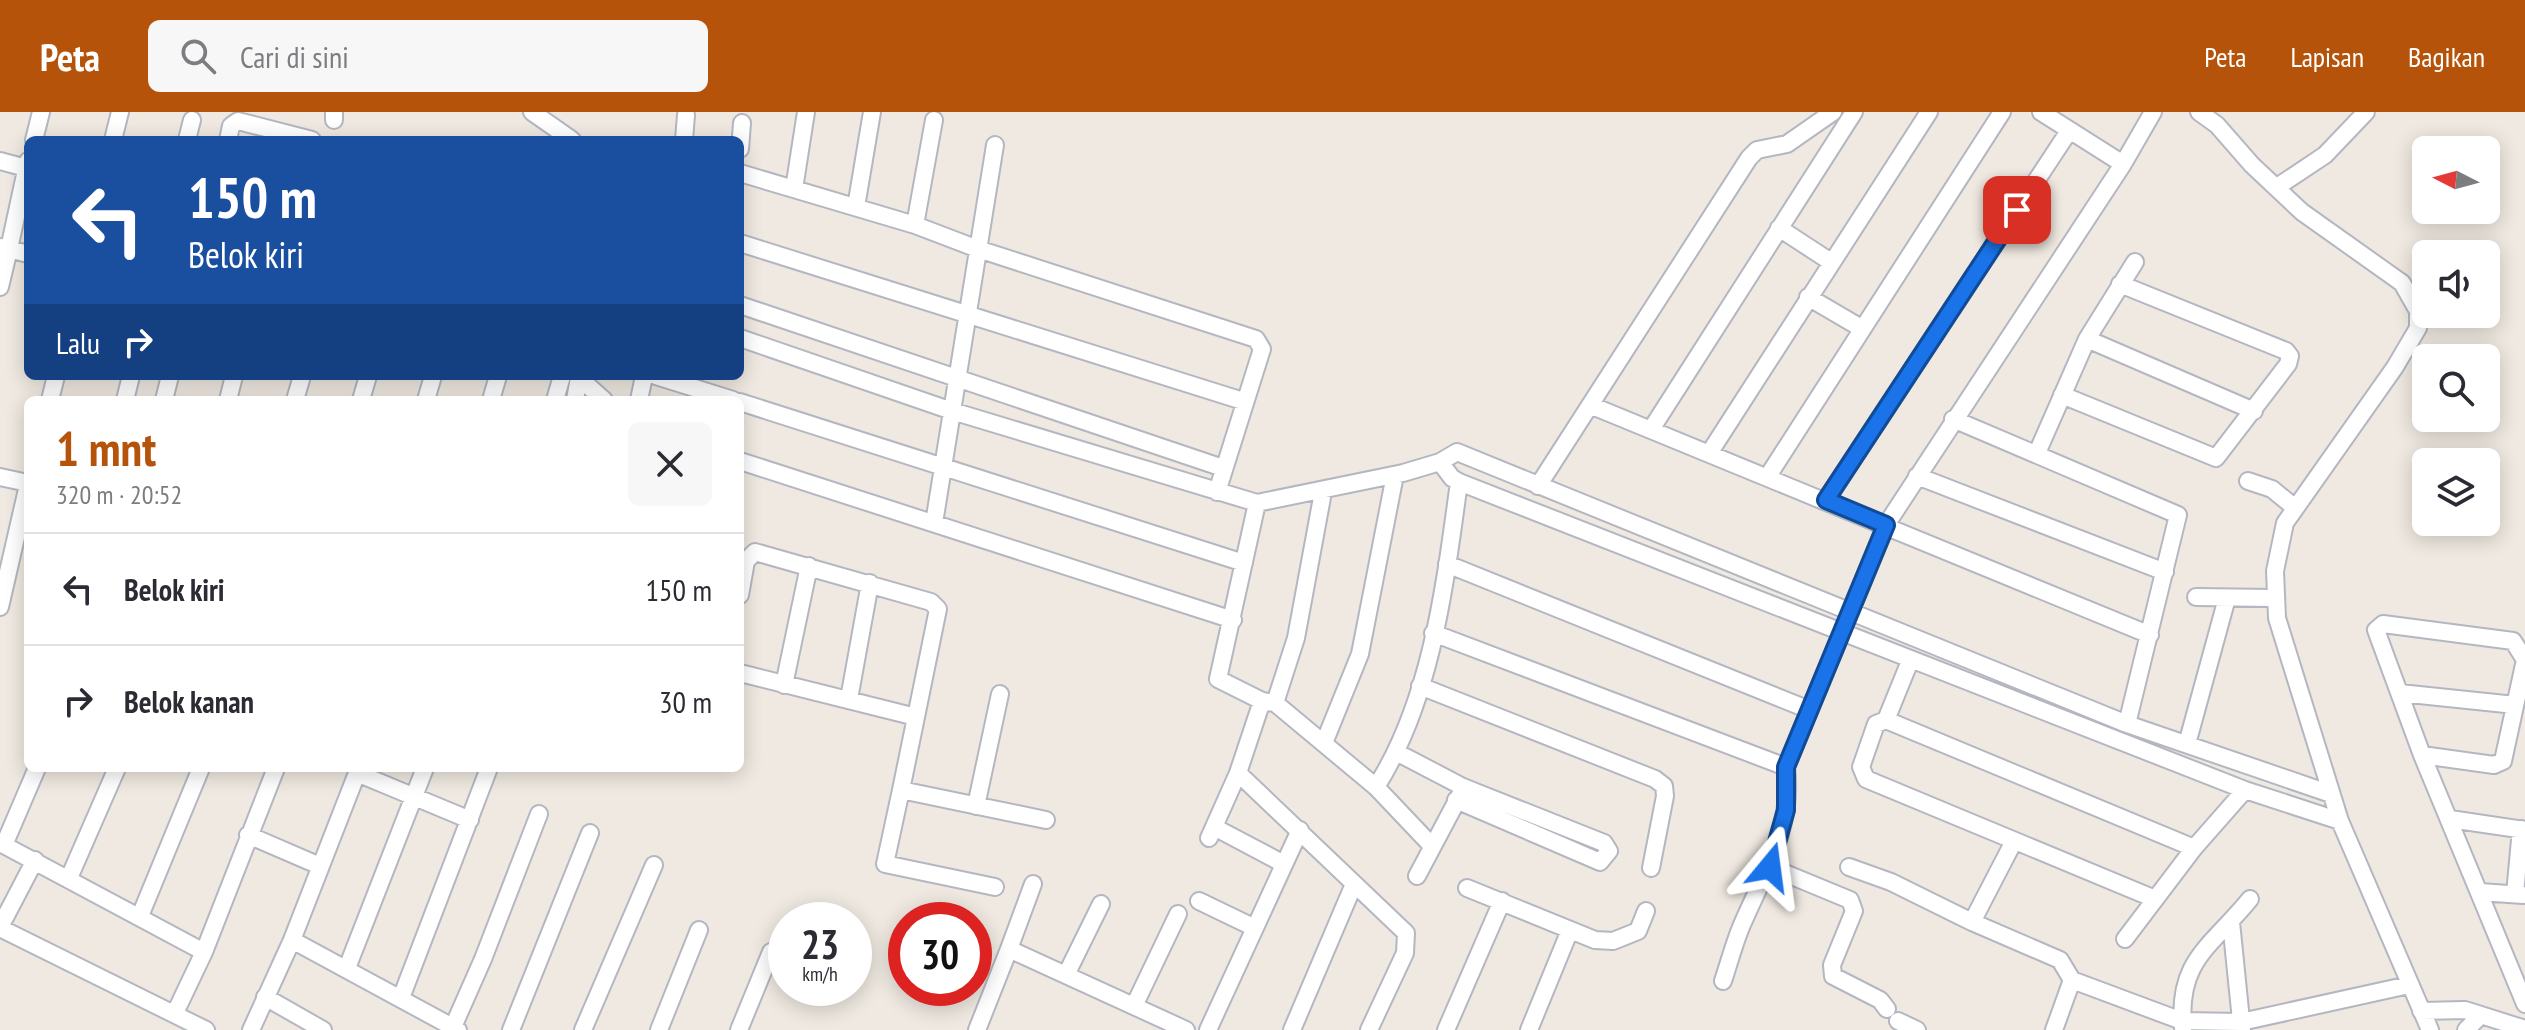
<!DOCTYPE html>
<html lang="id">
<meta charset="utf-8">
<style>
:root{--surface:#fff;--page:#f7f7f7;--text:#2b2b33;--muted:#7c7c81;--line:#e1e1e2;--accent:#b45309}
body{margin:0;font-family:"PT Sans Narrow",sans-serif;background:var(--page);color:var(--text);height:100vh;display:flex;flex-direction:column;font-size:30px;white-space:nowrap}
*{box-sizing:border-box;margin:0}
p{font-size:26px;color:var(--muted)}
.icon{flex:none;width:44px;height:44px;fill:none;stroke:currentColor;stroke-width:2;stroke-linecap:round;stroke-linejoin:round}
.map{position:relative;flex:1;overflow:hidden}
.sheet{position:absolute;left:24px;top:284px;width:720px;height:376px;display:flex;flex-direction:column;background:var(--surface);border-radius:12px;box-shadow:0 4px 20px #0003}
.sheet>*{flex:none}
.hud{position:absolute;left:24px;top:24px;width:720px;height:244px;border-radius:12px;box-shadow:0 4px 20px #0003;background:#1a4fa0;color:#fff;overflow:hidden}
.needle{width:52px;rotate:276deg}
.tools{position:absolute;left:2412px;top:24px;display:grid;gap:16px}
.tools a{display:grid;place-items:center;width:88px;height:88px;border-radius:12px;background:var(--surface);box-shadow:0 4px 20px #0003;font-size:40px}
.speed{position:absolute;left:768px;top:790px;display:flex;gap:16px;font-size:40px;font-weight:700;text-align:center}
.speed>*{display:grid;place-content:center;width:104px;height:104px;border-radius:50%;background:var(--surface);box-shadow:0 4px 20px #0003;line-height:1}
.speed small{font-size:20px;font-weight:400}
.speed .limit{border:12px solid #d22;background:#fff;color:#111}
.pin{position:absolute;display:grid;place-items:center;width:68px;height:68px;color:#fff;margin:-34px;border-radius:16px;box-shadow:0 4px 12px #0006}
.me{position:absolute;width:88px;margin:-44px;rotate:16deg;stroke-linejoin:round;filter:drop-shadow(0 0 6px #0008)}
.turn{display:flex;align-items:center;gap:28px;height:168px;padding:0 32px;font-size:36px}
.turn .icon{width:104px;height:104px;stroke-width:2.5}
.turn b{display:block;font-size:56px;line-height:68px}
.then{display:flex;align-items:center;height:76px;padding:0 32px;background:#0003;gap:16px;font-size:30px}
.round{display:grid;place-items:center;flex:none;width:84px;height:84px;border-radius:12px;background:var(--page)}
.head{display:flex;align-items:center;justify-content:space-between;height:136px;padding:0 32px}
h1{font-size:48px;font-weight:700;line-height:60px;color:var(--accent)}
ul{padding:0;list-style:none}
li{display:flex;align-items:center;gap:24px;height:112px;padding:0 32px;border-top:2px solid var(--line)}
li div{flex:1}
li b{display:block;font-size:30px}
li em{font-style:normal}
header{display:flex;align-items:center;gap:48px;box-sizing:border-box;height:112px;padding:0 40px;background:var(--accent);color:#fff}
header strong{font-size:38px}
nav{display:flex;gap:44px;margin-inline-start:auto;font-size:28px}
.search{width:560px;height:72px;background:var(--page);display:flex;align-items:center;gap:20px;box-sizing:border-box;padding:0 28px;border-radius:12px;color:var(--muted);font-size:30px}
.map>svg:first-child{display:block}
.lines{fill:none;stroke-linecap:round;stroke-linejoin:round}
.minor-casing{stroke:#b4b7c1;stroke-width:20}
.minor{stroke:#fff;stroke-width:16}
.route-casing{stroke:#114b97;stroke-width:20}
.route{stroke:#1a73e8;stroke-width:14}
</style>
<header>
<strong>Peta</strong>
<div class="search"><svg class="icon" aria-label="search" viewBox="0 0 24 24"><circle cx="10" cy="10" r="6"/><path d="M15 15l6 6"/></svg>Cari di sini</div>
<nav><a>Peta</a><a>Lapisan</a><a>Bagikan</a></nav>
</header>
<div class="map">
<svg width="2525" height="918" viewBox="0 0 2525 918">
<rect width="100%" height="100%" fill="#efe9e1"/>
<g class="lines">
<g class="minor-casing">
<path id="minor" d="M 334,0 L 334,8
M 532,0 L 572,28
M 2041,0 L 2123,52
M 2199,0 L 2217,13 L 2252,53 L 2302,100 L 2402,171 L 2418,199 L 2418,216 L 2395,255 L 2285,411 L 2275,459 L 2277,506 L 2340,709 L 2430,918
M 34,28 L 41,0
M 113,28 L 120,0
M 187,28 L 192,8
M 228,28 L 231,14 L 238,9 L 312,28
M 684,28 L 686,3
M 740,37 L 742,11
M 0,49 L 26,56
M 28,49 L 9,137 L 28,142
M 740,61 L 915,113 L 978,137 L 1256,227 L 1262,237 L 1217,380
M 2277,75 L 2325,43 L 2366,0
M 794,77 L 806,0
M 856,95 L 872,0
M 915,113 L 934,8
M 1779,116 L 1831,150
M 740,131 L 1243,289
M 0,175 L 9,137 L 2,135
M 1808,185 L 1861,216
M 740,193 L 1223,356
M 740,226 L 952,299 L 1257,391 L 1403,361 L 1440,350 L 1457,340 L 2127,612 L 2331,682
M 2087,227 L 2254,299
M 577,264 L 604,288
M 656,264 L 733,288
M 2062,283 L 2216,346 L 2288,252 L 2290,244 L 2286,239 L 2120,172
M 50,288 L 56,264
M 125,288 L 131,264
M 164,288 L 170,264
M 228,288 L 234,264
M 295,288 L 302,264
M 361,288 L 368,264
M 426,288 L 433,264
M 491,288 L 498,264
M 555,288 L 562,264
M 575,288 L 579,265
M 639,288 L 644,264
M 740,290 L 1244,451
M 1590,293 L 2150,523
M 1953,307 L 2178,403 L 2127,612
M 1652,316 L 1854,0
M 1710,340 L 1929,0
M 2037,341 L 2087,227 L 2135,150
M 740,349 L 1233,508
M 1440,350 L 1452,366 L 1459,370 L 2245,678 L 2340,709
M 1768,364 L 2002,0
M 1917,364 L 2165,460
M 0,365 L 28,371
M 2248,369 L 2272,377 L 2294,395
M 1538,374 L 1749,46 L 1757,38 L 1787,32 L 1833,0
M 1826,388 L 2069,19
M 1257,391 L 1218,567 L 1262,589 L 1275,591 L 1376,675 L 1432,734
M 934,411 L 995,33
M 1447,452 L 1807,597
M 740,483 L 746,449 L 755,440 L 931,490 L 938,497 L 916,605 L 740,561
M 2196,485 L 2273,486
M 0,495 L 28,373
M 1433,521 L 1786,655 L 1886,413 L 2123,52 L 2153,0
M 784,573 L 809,454
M 1420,574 L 1655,667 L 1664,674 L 1665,684 L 1651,756
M 2400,581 L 2515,593
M 849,587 L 870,471
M 1275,591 L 1296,526 L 1323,380
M 916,605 L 901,678 L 1046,708
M 1886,608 L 1910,549
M 1324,631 L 1360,542 L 1395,363
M 2187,632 L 2227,486
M 1398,641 L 1463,675 L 1604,731 L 1609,739 L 1600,750 L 1456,688
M 2422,643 L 2494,653 L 2503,649 L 2525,548 L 2513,529 L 2383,512 L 2376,518 L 2422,643 L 2525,892
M 357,661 L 470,708
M 1238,661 L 1406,821 L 1405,841 L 1369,918
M 1376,675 C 1432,587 1445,472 1459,370
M 901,678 L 885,752 L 995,775
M 976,694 L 1000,582
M 2450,707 L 2525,718
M 1214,715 L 1284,752
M 248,723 L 320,754
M 1209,726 L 1238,661 L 1262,589
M 2014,729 L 1972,810 L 2060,848 L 2072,868 L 2182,909 L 2241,910 L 2409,873
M 0,731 L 204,840
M 4,733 L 37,656
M 1770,755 L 1850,788 L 1854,799 L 1832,853 L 1833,864 L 1880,888 L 1887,897
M 1849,755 L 1891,770 L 1972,810
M 1417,764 L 1461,681
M 69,766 L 117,656
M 1033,772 L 1009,837 L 1186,918
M 1467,776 L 1595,828 L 1613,829 L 1638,819 L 1646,799
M 2480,780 L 2523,783
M 2515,782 L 2521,717
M 2155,787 L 1866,667 L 1861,655 L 1876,612 L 1886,608 L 2194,736
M 1199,789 L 1255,816
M 140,804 L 201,656
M 2231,810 L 2242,918
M 0,815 L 35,748
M 0,816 L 206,918
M 2125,827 L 2194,736 L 2245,678
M 292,828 L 458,918
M 347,856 L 425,656
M 1067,861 L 1101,792
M 1723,869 C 1729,851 1734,832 1741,815 C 1763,763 1794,715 1786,655
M 265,885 L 323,918
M 401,886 L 489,656
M 1134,894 L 1178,802
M 2421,899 L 2465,898 L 2525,917
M 175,901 L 204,840 L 276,656
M 1898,909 L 1917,918
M 453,915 L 483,847 L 539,702
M 2183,916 C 2177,848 2211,835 2250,787
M 251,918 L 292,828 L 359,656
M 511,918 L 590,721
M 583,918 L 654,753
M 659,918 L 699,818
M 739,918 L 771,840
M 977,918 L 1009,837
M 1208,918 L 1300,718
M 1292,918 L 1354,772
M 1446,918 L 1502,789
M 1529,918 L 1570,818
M 2054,918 L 2072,868
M 2466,918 L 2480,904"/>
</g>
<use href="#minor" class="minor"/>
</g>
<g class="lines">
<g class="route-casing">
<path id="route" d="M 1770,755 L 1786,698 L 1786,655 L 1886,413 L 1826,388 L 2017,98"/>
</g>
<use href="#route" class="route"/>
</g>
</svg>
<div class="tools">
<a><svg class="needle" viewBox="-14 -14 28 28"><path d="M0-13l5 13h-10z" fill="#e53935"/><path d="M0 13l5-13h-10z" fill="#7c7c81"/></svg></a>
<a><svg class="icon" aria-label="sound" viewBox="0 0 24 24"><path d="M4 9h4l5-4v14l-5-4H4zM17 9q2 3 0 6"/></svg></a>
<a><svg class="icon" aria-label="search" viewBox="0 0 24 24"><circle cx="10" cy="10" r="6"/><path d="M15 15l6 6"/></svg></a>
<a><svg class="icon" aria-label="layers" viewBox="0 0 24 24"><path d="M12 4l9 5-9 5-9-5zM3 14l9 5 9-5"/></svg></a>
</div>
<div class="speed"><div>23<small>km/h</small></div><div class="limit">30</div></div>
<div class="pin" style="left:2017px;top:98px;background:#d93025"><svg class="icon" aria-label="arrive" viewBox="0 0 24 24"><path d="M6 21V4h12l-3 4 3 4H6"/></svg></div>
<svg class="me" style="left:1770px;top:755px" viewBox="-20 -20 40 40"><path d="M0-17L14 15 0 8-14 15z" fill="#1a73e8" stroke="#fff" stroke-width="4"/></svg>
<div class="hud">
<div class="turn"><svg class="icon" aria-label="left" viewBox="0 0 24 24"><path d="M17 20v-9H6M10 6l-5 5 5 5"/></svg><div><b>150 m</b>Belok kiri</div></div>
<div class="then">Lalu<svg class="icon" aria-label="right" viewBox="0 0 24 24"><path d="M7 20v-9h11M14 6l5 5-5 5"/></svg></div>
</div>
<section class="sheet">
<div class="head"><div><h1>1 mnt</h1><p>320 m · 20:52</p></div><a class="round"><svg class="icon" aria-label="close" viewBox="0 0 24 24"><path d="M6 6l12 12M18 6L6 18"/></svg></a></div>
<ul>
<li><svg class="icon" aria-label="left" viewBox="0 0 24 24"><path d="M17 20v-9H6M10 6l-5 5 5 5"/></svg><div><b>Belok kiri</b></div><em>150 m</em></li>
<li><svg class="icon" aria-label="right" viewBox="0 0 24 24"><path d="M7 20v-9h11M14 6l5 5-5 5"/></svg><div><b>Belok kanan</b></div><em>30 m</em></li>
</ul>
</section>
</div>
